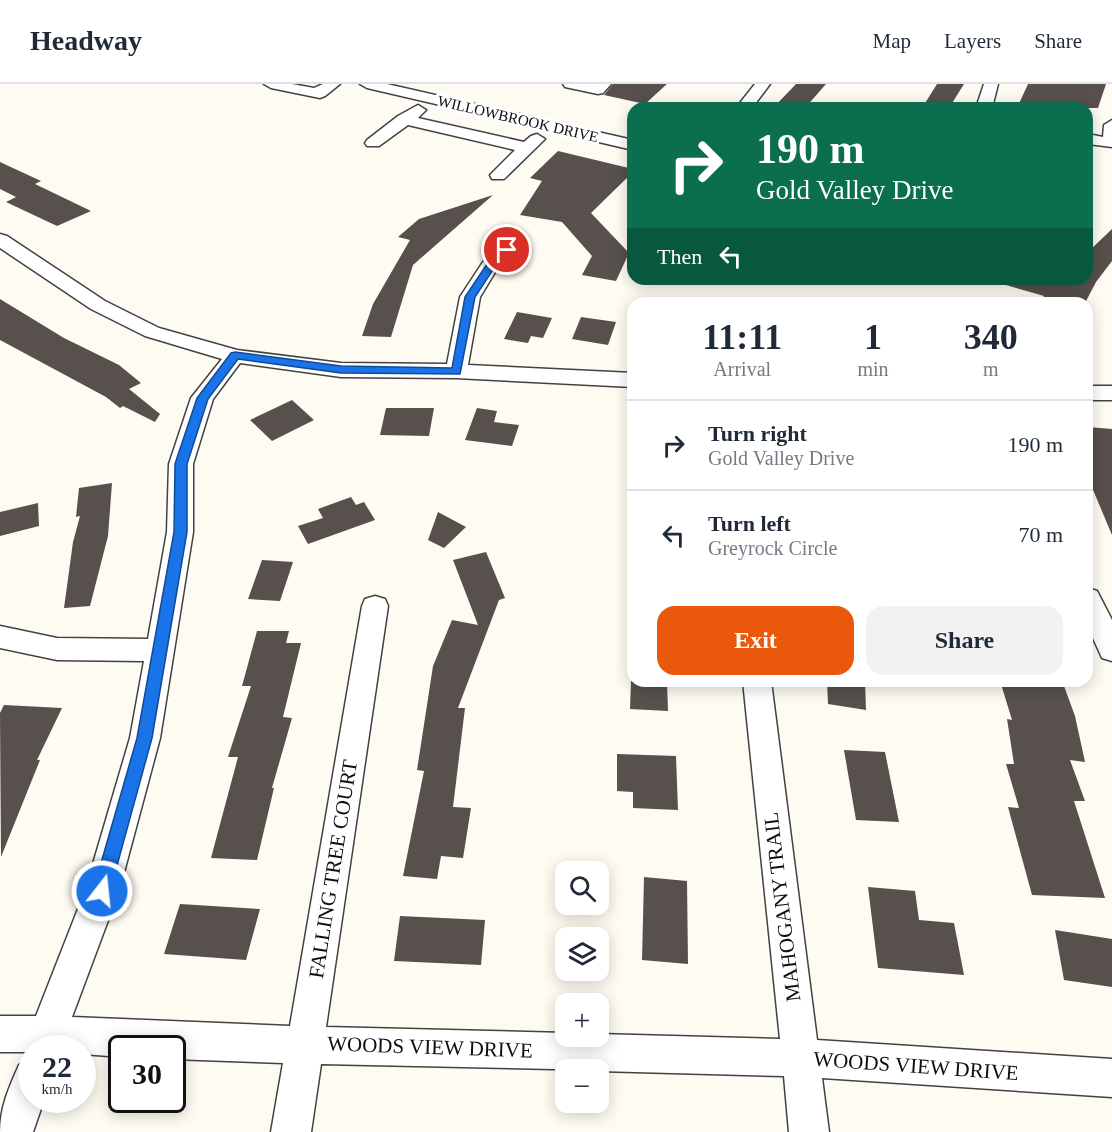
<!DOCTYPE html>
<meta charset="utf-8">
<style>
:root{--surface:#fff;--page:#f2f2f3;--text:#1f2937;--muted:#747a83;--line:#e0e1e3;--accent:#ea580c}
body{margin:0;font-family:"Times New Roman",serif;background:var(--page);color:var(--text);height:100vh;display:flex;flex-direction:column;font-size:22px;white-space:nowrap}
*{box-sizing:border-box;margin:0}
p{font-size:20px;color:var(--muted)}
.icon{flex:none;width:33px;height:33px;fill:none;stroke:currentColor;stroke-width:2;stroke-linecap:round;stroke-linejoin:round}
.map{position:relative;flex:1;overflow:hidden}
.details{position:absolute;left:627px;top:213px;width:466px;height:390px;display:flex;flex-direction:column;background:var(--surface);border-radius:18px;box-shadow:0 3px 15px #0003}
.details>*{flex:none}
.top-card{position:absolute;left:627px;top:18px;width:466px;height:183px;border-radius:18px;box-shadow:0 3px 15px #0003;background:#0b6e4f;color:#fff;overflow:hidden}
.fabs{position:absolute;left:555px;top:777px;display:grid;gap:12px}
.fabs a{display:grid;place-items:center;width:54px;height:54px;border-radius:12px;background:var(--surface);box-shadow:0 3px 15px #0003;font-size:30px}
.speed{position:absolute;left:18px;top:951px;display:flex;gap:12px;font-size:30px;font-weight:700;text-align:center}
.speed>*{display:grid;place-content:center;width:78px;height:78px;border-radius:50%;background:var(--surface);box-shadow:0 3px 15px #0003;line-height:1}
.speed small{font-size:15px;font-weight:400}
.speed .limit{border:3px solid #111;border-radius:9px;background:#fff;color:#111}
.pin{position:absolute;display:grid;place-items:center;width:51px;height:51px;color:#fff;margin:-26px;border:3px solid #fff;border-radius:50%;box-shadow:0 2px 6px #0007}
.me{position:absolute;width:66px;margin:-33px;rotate:16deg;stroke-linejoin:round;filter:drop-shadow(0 0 4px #0008)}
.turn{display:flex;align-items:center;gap:21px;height:126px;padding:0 30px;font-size:27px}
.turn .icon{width:78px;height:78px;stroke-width:2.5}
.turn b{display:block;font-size:42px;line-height:51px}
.then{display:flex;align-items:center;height:57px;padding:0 30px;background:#0003;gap:12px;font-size:22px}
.eta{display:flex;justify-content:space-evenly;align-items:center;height:102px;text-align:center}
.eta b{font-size:36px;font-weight:800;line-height:42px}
.primary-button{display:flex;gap:12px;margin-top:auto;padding:12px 30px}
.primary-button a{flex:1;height:69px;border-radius:18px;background:var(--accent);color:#fff;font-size:24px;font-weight:800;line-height:69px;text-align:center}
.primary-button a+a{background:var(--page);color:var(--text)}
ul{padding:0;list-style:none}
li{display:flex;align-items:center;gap:18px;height:90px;padding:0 30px;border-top:2px solid var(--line)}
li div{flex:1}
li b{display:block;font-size:22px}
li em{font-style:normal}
header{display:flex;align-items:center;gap:36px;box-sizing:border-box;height:84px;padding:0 30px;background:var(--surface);border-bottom:2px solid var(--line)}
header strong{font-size:28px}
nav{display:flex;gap:33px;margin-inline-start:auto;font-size:21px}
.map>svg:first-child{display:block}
.building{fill:#57504c}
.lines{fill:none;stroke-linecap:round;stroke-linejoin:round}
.minor-casing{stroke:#424242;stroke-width:3}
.minor{fill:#fff;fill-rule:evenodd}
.route{fill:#1a73e8;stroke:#114b97;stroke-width:1.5}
.labels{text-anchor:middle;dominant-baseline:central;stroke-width:6;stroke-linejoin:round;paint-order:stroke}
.far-street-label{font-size:15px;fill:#0f0f0f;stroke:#fff}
.near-street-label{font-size:21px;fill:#0f0f0f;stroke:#fff}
</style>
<header>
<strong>Headway</strong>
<nav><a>Map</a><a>Layers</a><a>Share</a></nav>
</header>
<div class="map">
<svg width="1112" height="1048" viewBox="0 0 1112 1048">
<rect width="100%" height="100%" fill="#fefbf2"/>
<path class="building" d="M 613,0 L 667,0 L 645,20 L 604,11 Z
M 796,0 L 826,0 L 805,24 L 773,24 Z
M 937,0 L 964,0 L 949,24 L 922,24 Z
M 1028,0 L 1106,0 L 1098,24 L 1017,24 Z
M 558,67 L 633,85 L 633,88 L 591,129 L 629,169 L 616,197 L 582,191 L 592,172 L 562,138 L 520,131 L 542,97 L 530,94 Z
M 0,78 L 41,97 L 35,100 L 91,127 L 57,142 L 6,118 L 16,113 L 0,105 Z
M 493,111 L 413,181 L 391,253 L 362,252 L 373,220 L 410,156 L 398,153 L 419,135 Z
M 1112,145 L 1112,177 L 1096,198 L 1085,219 L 1040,219 L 1044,212 L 1006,201 L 1007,195 L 1088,195 L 1088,168 Z
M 0,215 L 64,254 L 119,281 L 141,299 L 129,305 L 160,330 L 155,338 L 123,322 L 120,324 L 106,313 L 0,256 Z
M 517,228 L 552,234 L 543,254 L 531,252 L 528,259 L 504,255 Z
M 581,233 L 616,238 L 608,261 L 572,255 Z
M 292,316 L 314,336 L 272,357 L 250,336 Z
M 386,324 L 434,324 L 429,352 L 380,351 Z
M 477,324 L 497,327 L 494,338 L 519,341 L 512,362 L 465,356 Z
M 1088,343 L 1112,345 L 1112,451 L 1088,394 Z
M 112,399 L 108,452 L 90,522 L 64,524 L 73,458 L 80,432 L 76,433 L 79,404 Z
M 351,413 L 356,421 L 364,418 L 375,436 L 308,460 L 298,442 L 323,434 L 318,425 Z
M 38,419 L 39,442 L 0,452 L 0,428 Z
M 438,428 L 466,443 L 444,464 L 428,456 Z
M 486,468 L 505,514 L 499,516 L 458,624 L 465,624 L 453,723 L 471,724 L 463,774 L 441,772 L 437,795 L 403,792 L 424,687 L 417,686 L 433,582 L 452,536 L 478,541 L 453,476 Z
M 262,476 L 293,478 L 280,517 L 248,515 Z
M 257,547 L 289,547 L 286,559 L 301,559 L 283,633 L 292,634 L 272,704 L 274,704 L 257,776 L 211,774 L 238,673 L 228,673 L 251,602 L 242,602 Z
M 631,597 L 667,597 L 668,627 L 630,625 Z
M 827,597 L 865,597 L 866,626 L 828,620 Z
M 1001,600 L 1064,602 L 1075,632 L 1085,678 L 1070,676 L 1085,717 L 1074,717 L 1105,814 L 1032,811 L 1008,723 L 1019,724 L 1006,680 L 1014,680 L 1007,635 L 1012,636 Z
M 4,621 L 62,624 L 37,676 L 40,676 L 1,773 L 0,629 Z
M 844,666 L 885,668 L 899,738 L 856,736 Z
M 617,670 L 676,672 L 678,726 L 633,724 L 633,708 L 617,707 Z
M 644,793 L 687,797 L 688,880 L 642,876 Z
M 868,803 L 915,807 L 919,836 L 954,839 L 964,891 L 878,884 Z
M 180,820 L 260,825 L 246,876 L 164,870 Z
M 400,832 L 485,836 L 481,881 L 394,877 Z
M 1055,846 L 1112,855 L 1112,903 L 1064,896 Z"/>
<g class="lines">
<g class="minor-casing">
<path id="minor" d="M 264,0 L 292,0 L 314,4 L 323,0 L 340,0 L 325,12 L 320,14 L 271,4 Z
M 360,0 L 387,0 L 633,56 L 633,66 L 367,4 Z
M 563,0 L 611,0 L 603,9 L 598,10 L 565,3 Z
M 755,0 L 770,0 L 752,24 L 736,24 Z
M 984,0 L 998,0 L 992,24 L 976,24 Z
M 418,21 L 426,26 L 418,34 L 524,58 L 531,52 L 537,50 L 545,55 L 504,95 L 492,95 L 490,91 L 515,66 L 408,41 L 379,62 L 367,62 L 365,59 L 367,56 L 398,32 Z
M 1112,36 L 1112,63 L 1088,60 L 1088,50 L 1103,53 L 1104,41 Z
M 0,150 L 7,152 L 105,217 L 159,244 L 237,266 L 341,279 L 447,280 L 460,213 L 483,178 L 500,162 L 514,162 L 516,166 L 497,185 L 480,213 L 468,281 L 633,289 L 633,303 L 456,294 L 341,293 L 240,279 L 213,315 L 193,380 L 193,448 L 160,654 L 119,807 L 72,933 L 290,942 L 362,522 L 365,515 L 375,512 L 385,515 L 388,522 L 326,943 L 566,949 L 566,952 L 598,952 L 598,950 L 780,955 L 743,597 L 771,597 L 817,956 L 1112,975 L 1112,1013 L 822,994 L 829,1048 L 789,1048 L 784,992 L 598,987 L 598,986 L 321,980 L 311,1048 L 271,1048 L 283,979 L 172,975 L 172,964 L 122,964 L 122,973 L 82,970 L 82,964 L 32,964 L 32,1016 L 44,1016 L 33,1048 L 0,1048 C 0,1024 9,1003 19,981 L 29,976 L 25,968 L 0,968 L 0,932 L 36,932 L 85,807 L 130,654 L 144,577 L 57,576 L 0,564 L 0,542 L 57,554 L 148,555 L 167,448 L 169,380 L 191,314 L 222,275 L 145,252 L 91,225 L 0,164 Z
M 1088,302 L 1112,302 L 1112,316 L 1088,316 Z
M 1088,504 L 1097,507 L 1112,536 L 1112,577 L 1102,574 L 1088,543 Z"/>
</g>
<use href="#minor" class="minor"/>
</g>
<path class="route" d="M 503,164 L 511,166 L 494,184 L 475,213 L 460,290 L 341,289 L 238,275 L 208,315 L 187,380 L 187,448 L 152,654 L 110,807 L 108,812 L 102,815 L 96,812 L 93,807 L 137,654 L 174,448 L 175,380 L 197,314 L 231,269 L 235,268 L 341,282 L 452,284 L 465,213 L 487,180 Z"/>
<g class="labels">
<g class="far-street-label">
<text transform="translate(518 35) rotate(13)">WILLOWBROOK DRIVE</text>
</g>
<g class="near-street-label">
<text transform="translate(333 785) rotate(-81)">FALLING TREE COURT</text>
<text transform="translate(782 823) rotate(-97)">MAHOGANY TRAIL</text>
<text transform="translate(430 963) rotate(2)">WOODS VIEW DRIVE</text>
<text transform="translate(916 982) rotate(4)">WOODS VIEW DRIVE</text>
</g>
</g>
</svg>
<div class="fabs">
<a><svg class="icon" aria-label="search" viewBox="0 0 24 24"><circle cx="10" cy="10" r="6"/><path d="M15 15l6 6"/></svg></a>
<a><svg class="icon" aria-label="layers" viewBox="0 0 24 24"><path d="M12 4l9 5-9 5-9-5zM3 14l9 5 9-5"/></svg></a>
<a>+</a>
<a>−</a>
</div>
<div class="speed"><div>22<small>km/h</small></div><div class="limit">30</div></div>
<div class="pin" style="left:507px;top:166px;background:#d93025"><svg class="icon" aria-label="arrive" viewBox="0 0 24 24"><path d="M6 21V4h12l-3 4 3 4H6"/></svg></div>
<svg class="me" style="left:102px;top:807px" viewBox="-20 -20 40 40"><circle r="17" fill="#1a73e8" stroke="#fff" stroke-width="3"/><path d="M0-11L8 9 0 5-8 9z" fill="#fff"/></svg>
<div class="top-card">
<div class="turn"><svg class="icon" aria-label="right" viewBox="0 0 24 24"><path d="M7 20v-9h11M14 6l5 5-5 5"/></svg><div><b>190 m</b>Gold Valley Drive</div></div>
<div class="then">Then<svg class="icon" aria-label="left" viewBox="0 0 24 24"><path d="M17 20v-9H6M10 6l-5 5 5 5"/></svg></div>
</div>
<section class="details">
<div class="eta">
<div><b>11:11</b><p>Arrival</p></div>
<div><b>1</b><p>min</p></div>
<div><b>340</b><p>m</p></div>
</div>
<ul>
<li><svg class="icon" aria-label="right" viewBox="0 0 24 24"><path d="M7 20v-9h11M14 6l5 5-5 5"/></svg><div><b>Turn right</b><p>Gold Valley Drive</p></div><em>190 m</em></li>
<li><svg class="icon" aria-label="left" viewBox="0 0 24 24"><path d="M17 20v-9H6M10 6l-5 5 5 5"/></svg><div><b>Turn left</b><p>Greyrock Circle</p></div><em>70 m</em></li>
</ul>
<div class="primary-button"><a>Exit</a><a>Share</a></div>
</section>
</div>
